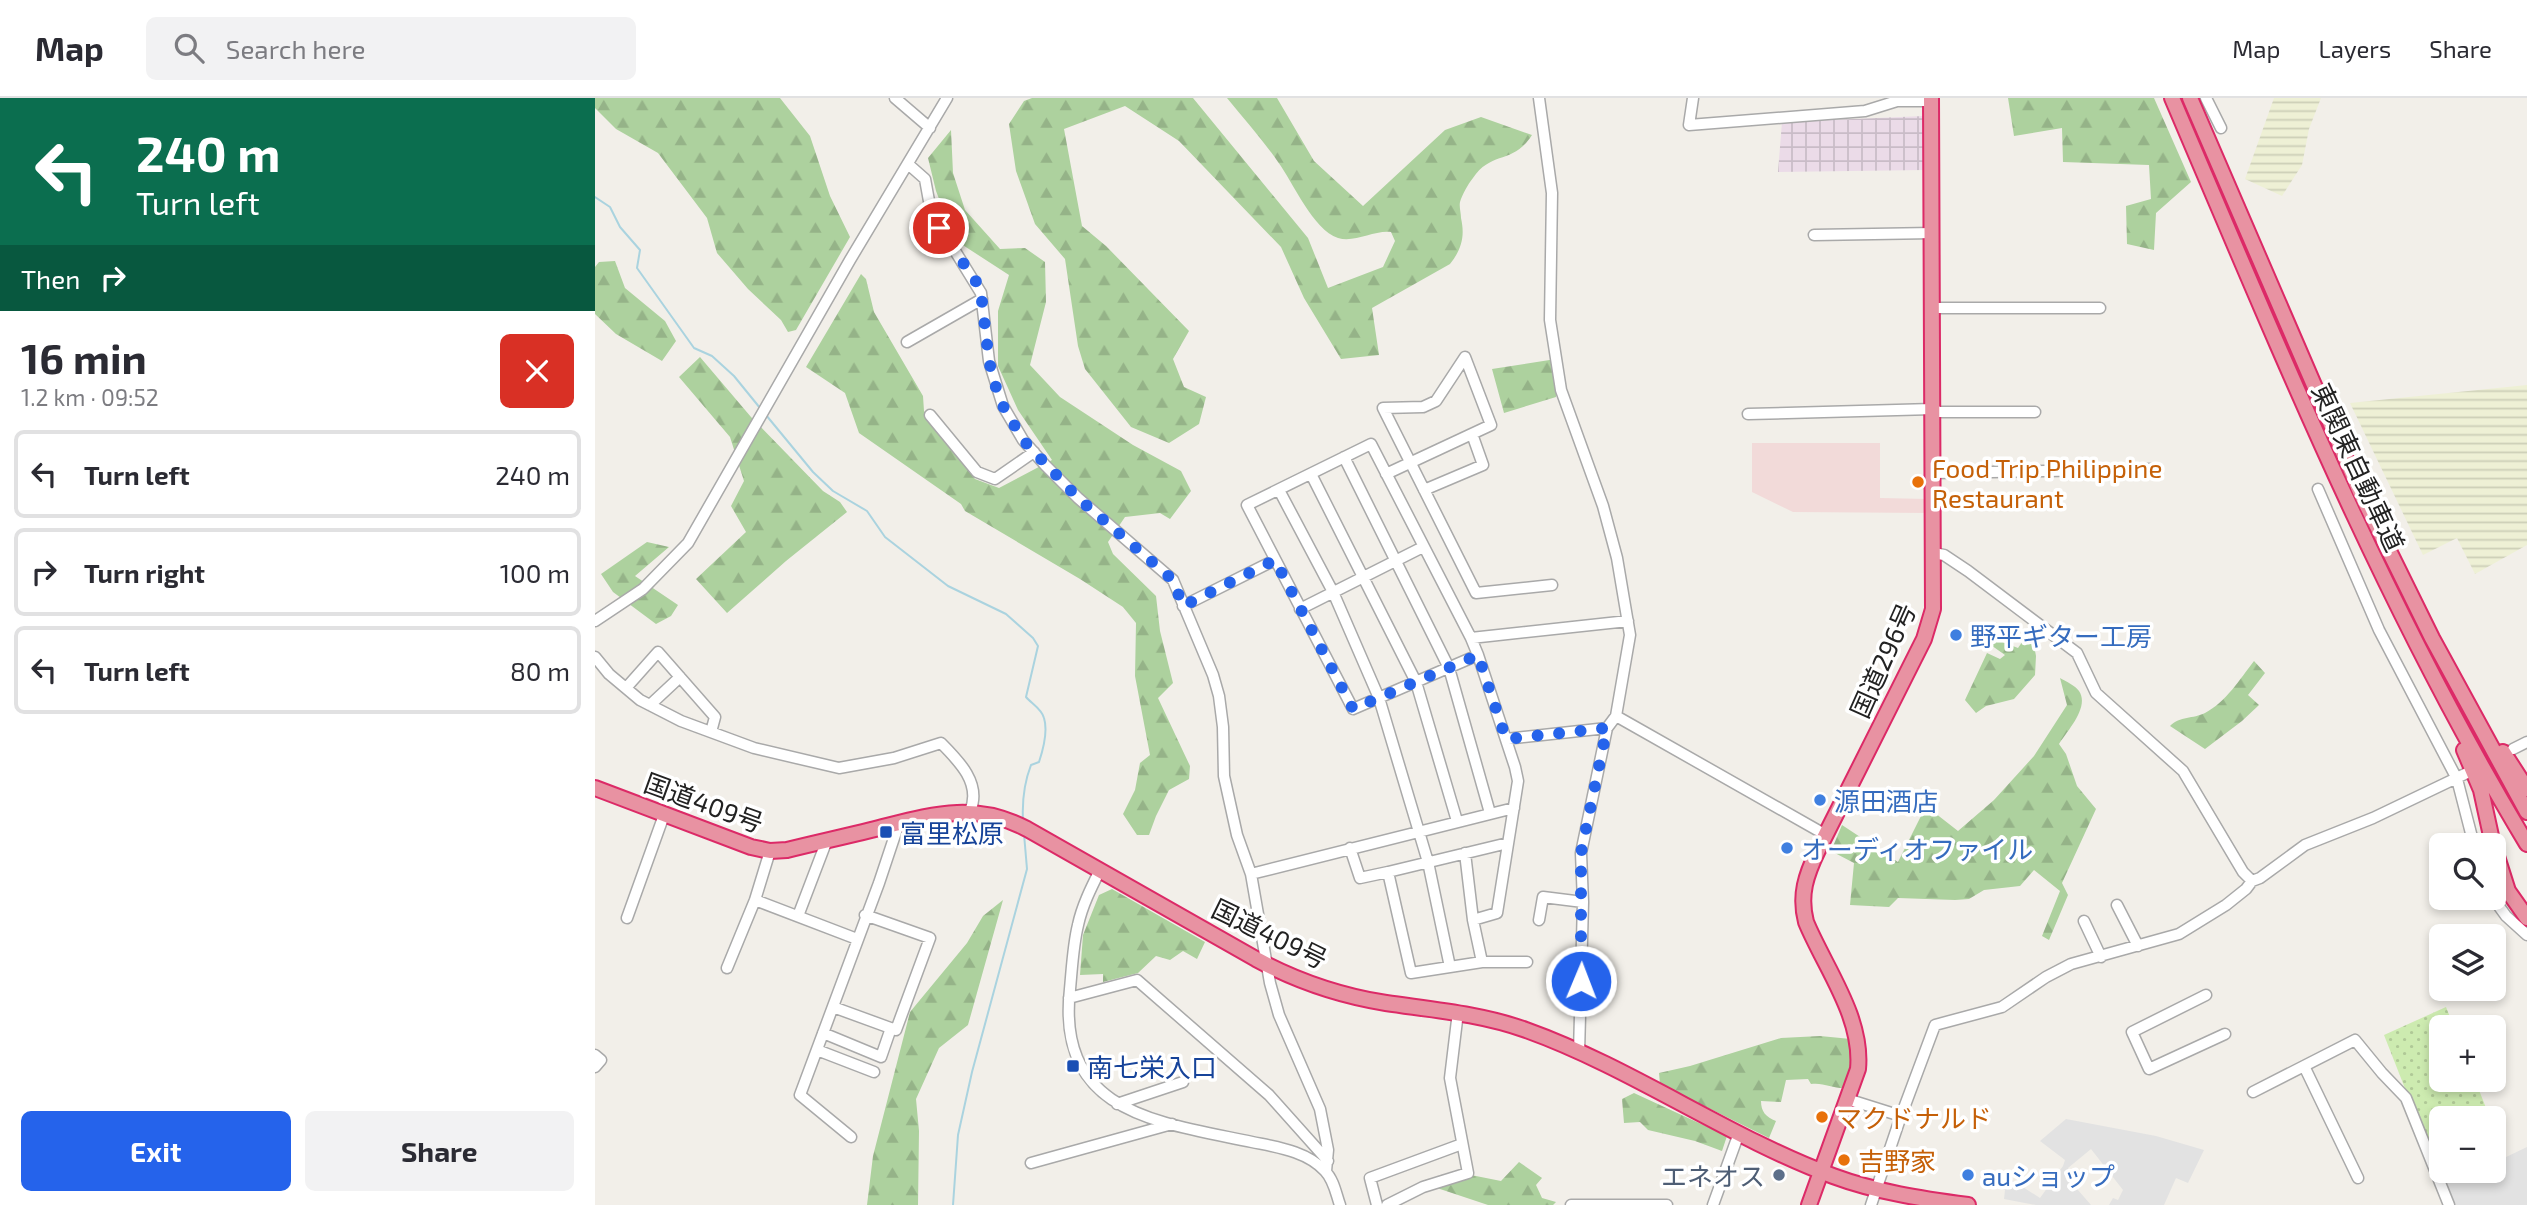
<!DOCTYPE html>
<meta charset="utf-8">
<style>
:root{--surface:#fff;--page:#f2f2f3;--text:#2b2b33;--muted:#7c7c81;--line:#e1e1e2;--accent:#2563eb}
body{margin:0;font-family:"Exo 2","Noto Sans JP",sans-serif;background:var(--page);color:var(--text);height:100vh;display:flex;flex-direction:column;font-size:26px;white-space:nowrap}
*{box-sizing:border-box;margin:0}
p{font-size:23px;color:var(--muted)}
.icon{flex:none;width:38px;height:38px;fill:none;stroke:currentColor;stroke-width:2;stroke-linecap:round;stroke-linejoin:round}
.map{position:relative;flex:1;overflow:hidden}
.drawer{display:flex;flex-direction:column;background:var(--surface);width:595px}
.drawer>*{flex:none}
.guide{background:#0b6e4f;color:#fff;overflow:hidden}
.tools{position:absolute;left:1834px;top:735px;display:grid;gap:14px}
.tools a{display:grid;place-items:center;width:77px;height:77px;border-radius:10px;background:var(--surface);box-shadow:0 4px 10px #0003;font-size:35px}
.pin{position:absolute;display:grid;place-items:center;width:60px;height:60px;color:#fff;margin:-30px;border:4px solid #fff;border-radius:50%;box-shadow:0 2px 7px #0007}
.me{position:absolute;width:77px;margin:-38px;rotate:1deg;stroke-linejoin:round;filter:drop-shadow(0 0 5px #0008)}
.turn{display:flex;align-items:center;gap:24px;height:147px;padding:0 21px;font-size:32px}
.turn .icon{width:91px;height:91px;stroke-width:2.5}
.turn b{display:block;font-size:49px;line-height:60px}
.then{display:flex;align-items:center;height:66px;padding:0 21px;background:#0003;gap:14px;font-size:26px}
.round{display:grid;place-items:center;flex:none;width:74px;height:74px;border-radius:10px;background:var(--page)}
.headline{display:flex;align-items:center;justify-content:space-between;height:119px;padding:0 21px}
h1{font-size:42px;font-weight:700;line-height:52px}
.button{display:flex;gap:14px;margin-top:auto;padding:14px 21px}
.button a{flex:1;height:80px;border-radius:10px;background:var(--accent);color:#fff;font-size:28px;font-weight:700;line-height:80px;text-align:center}
.button a+a{background:var(--page);color:var(--text)}
ul{padding:0;list-style:none}
li{display:flex;align-items:center;gap:21px;height:88px;margin:0 14px 10px;padding:0 7px;border:4px solid var(--line);border-radius:10px}
li div{flex:1}
li b{display:block;font-size:26px}
li em{font-style:normal}
header{display:flex;align-items:center;gap:42px;box-sizing:border-box;height:98px;padding:0 35px;background:var(--surface);border-bottom:2px solid var(--line)}
header strong{font-size:33px}
nav{display:flex;gap:38px;margin-inline-start:auto;font-size:24px}
.search{width:490px;height:63px;background:var(--page);display:flex;align-items:center;gap:18px;box-sizing:border-box;padding:0 24px;border-radius:10px;color:var(--muted);font-size:26px}
main{display:flex;flex:1;min-height:0}
.map>svg:first-child{display:block}
.commercial{fill:#f2dad9}
.industrial{fill:url(#industrial-grid)}
.farmland{fill:url(#farmland-rules)}
.grass{fill:url(#grass-dots)}
.forest{fill:url(#forest-firs)}
.parking{fill:#e2e2e2}
.pier{fill:#fff}
.lines{fill:none;stroke-linecap:round;stroke-linejoin:round}
.stream{stroke:#aad3df;stroke-width:2}
.minor-casing{stroke:#a9a9a9;stroke-width:13}
.highway-casing{stroke:#dc2a67;stroke-width:18}
.minor{stroke:#fff;stroke-width:10}
.highway{stroke:#e892a2;stroke-width:14}
.route{stroke:#2563eb;stroke-width:12;stroke-dasharray:0 21.6}
.food-dot{fill:#e8710a;stroke:#fff;stroke-width:2.5}
.shop-dot{fill:#3f7fe0;stroke:#fff;stroke-width:2.5}
.transit-dot{fill:#1a4fb4;stroke:#fff;stroke-width:2.5}
.service-dot{fill:#5c6f8a;stroke:#fff;stroke-width:2.5}
.labels{text-anchor:middle;dominant-baseline:central;stroke-width:7;stroke-linejoin:round;paint-order:stroke}
.food-label{font-size:26px;fill:#c56008;stroke:#fff;text-anchor:start}
.street-label{font-size:26px;fill:#222;stroke:#fff}
.shop-label{font-size:26px;fill:#366cbe;stroke:#fff;text-anchor:start}
.transit-label{font-size:26px;fill:#164399;stroke:#fff;text-anchor:start}
.service-label{font-size:26px;fill:#4e5e75;stroke:#fff;text-anchor:end}
</style>
<header>
<strong>Map</strong>
<div class="search"><svg class="icon" aria-label="search" viewBox="0 0 24 24"><circle cx="10" cy="10" r="6"/><path d="M15 15l6 6"/></svg>Search here</div>
<nav><a>Map</a><a>Layers</a><a>Share</a></nav>
</header>
<main>
<section class="drawer">
<div class="guide">
<div class="turn"><svg class="icon" aria-label="left" viewBox="0 0 24 24"><path d="M17 20v-9H6M10 6l-5 5 5 5"/></svg><div><b>240 m</b>Turn left</div></div>
<div class="then">Then<svg class="icon" aria-label="right" viewBox="0 0 24 24"><path d="M7 20v-9h11M14 6l5 5-5 5"/></svg></div>
</div>
<div class="headline"><div><h1>16 min</h1><p>1.2 km · 09:52</p></div><a class="round" style="background:#d93025;color:#fff"><svg class="icon" aria-label="close" viewBox="0 0 24 24"><path d="M6 6l12 12M18 6L6 18"/></svg></a></div>
<ul>
<li><svg class="icon" aria-label="left" viewBox="0 0 24 24"><path d="M17 20v-9H6M10 6l-5 5 5 5"/></svg><div><b>Turn left</b></div><em>240 m</em></li>
<li><svg class="icon" aria-label="right" viewBox="0 0 24 24"><path d="M7 20v-9h11M14 6l5 5-5 5"/></svg><div><b>Turn right</b></div><em>100 m</em></li>
<li><svg class="icon" aria-label="left" viewBox="0 0 24 24"><path d="M17 20v-9H6M10 6l-5 5 5 5"/></svg><div><b>Turn left</b></div><em>80 m</em></li>
</ul>
<div class="button"><a>Exit</a><a>Share</a></div>
</section>
<div class="map">
<svg width="1932" height="1107" viewBox="0 0 1932 1107">
<defs>
<pattern id="industrial-grid" width="8" height="8" patternUnits="userSpaceOnUse" patternTransform="scale(1.75)"><rect width="8" height="8" fill="#ebdbe8"/><path d="M0 4h8M4 0v8" fill="none" stroke="#c9bcc7"/></pattern>
<pattern id="farmland-rules" width="6" height="5" patternUnits="userSpaceOnUse" patternTransform="scale(1.75)"><rect width="6" height="5" fill="#eef0d5"/><path d="M0 2.5h6" fill="none" stroke="#ccceb7"/></pattern>
<pattern id="grass-dots" width="8" height="8" patternUnits="userSpaceOnUse" patternTransform="scale(1.75)"><rect width="8" height="8" fill="#cdebb0"/><path d="M2 2h.1M6 6h.1" fill="none" stroke="#b0c997" stroke-width="1.8" stroke-linecap="round"/></pattern>
<pattern id="forest-firs" width="22" height="20" patternUnits="userSpaceOnUse" patternTransform="scale(1.75)"><rect width="22" height="20" fill="#add19e"/><path d="M5 1l3.5 6h-7zM16 11l3.5 6h-7z" fill="#95b388"/></pattern>
</defs>
<rect width="100%" height="100%" fill="#f2efe9"/>
<path class="commercial" d="M 1157,345 L 1285,345 L 1285,400 L 1333,401 L 1333,415 L 1198,414 L 1157,394 Z"/>
<path class="industrial" d="M 1329,18 L 1330,72 L 1183,74 L 1187,24 Z"/>
<path class="farmland" d="M 1679,0 L 1726,0 L 1714,31 L 1707,67 L 1687,98 L 1650,81 Z
M 1932,287 L 1932,447 L 1880,476 L 1862,440 L 1828,457 L 1755,305 Z"/>
<path class="grass" d="M 1851,909 L 1859,929 L 1846,929 L 1846,982 L 1880,982 L 1895,1020 L 1846,1020 L 1846,1073 L 1868,1073 L 1846,1082 L 1789,937 Z"/>
<path class="forest" d="M 0,0 L 185,0 L 215,38 L 235,98 L 255,139 L 201,232 L 193,234 L 186,222 L 153,191 L 122,155 L 112,120 L 63,55 L 21,31 L 0,10 Z
M 437,0 L 598,0 L 713,140 L 733,190 L 788,169 L 800,143 L 796,134 C 779,132 760,145 743,140 C 718,132 698,84 683,64 C 668,42 649,21 632,0 L 682,0 L 719,63 L 768,108 L 850,32 L 886,19 L 937,37 C 918,67 897,52 878,80 C 873,86 867,97 865,104 C 864,109 866,115 866,120 C 870,138 867,151 855,166 L 777,210 L 784,257 L 746,261 L 709,200 L 686,149 L 584,43 L 530,8 L 469,31 L 487,128 L 511,148 L 594,233 L 578,261 L 589,289 L 611,299 L 604,326 L 574,345 L 536,329 L 490,271 L 483,248 L 470,161 L 440,126 L 421,73 L 414,26 L 429,3 Z
M 1413,0 L 1559,0 L 1596,84 L 1561,115 L 1559,152 L 1532,146 L 1531,108 L 1556,101 L 1554,67 L 1468,64 L 1467,30 L 1419,38 Z
M 356,32 L 358,75 L 370,112 L 405,151 L 430,150 L 450,164 L 451,204 L 435,267 L 465,299 L 538,347 L 586,373 L 596,393 L 575,421 L 565,415 L 530,419 L 513,444 L 518,456 L 561,498 L 565,533 L 578,585 L 563,600 L 595,668 L 594,681 L 574,692 L 561,718 L 554,737 L 542,737 L 528,716 L 540,692 L 545,665 L 555,657 L 540,578 L 541,525 L 528,509 L 485,481 L 370,413 L 366,406 L 264,335 L 250,295 L 211,269 L 266,176 L 271,181 L 279,214 L 328,298 L 329,313 L 380,381 L 404,390 L 457,362 L 423,312 L 403,268 L 403,213 L 414,177 L 360,142 L 341,93 L 333,60 Z
M 20,163 L 30,190 L 70,223 L 81,243 L 67,263 L 21,236 L 0,216 L 0,169 L 4,164 Z
M 105,259 L 156,319 L 228,393 L 245,404 L 252,414 L 191,463 L 132,515 L 101,481 L 151,434 L 136,408 L 149,383 L 135,339 L 84,279 Z
M 961,261 L 961,299 L 909,315 L 897,271 Z
M 52,444 L 74,449 L 40,478 L 83,507 L 76,518 L 61,526 L 18,494 L 6,476 Z
M 1436,531 L 1441,558 L 1440,577 L 1419,601 L 1391,608 L 1381,615 L 1370,602 L 1392,555 L 1405,561 L 1410,557 L 1393,545 L 1397,540 L 1423,550 Z
M 1659,563 L 1670,575 L 1653,597 L 1664,607 L 1647,623 L 1610,651 L 1575,628 C 1585,618 1598,621 1610,615 C 1631,604 1645,581 1659,563 Z
M 1465,580 C 1470,583 1481,588 1484,593 C 1495,609 1472,633 1464,646 L 1471,656 L 1482,688 L 1501,711 L 1467,785 L 1473,797 L 1454,842 L 1447,838 L 1465,793 L 1439,772 L 1425,788 L 1389,792 L 1374,801 L 1360,802 L 1303,800 L 1294,809 L 1255,807 L 1259,765 L 1236,753 L 1247,727 L 1303,764 L 1331,708 L 1363,733 L 1399,702 L 1439,658 L 1472,607 Z
M 517,791 L 610,844 L 602,861 L 588,853 L 575,862 L 561,858 L 543,875 L 508,884 L 508,876 L 485,877 L 488,837 L 504,797 Z
M 408,802 L 373,927 L 344,950 L 321,1001 L 324,1033 L 323,1107 L 272,1107 L 278,1058 L 315,914 L 372,845 L 388,818 Z
M 1225,938 L 1256,941 L 1258,959 L 1251,990 C 1239,991 1228,984 1216,986 L 1213,981 L 1191,982 L 1186,1004 L 1166,1003 C 1166,1014 1171,1019 1181,1023 L 1174,1040 L 1065,986 L 1064,975 L 1095,968 L 1186,940 Z
M 1039,995 L 1132,1038 L 1127,1053 L 1100,1043 L 1053,1032 L 1045,1024 L 1029,1025 L 1027,1001 Z
M 924,1064 L 947,1080 L 941,1087 L 947,1100 L 961,1104 L 958,1107 L 893,1107 L 839,1089 L 876,1077 L 906,1083 Z"/>
<path class="parking" d="M 1471,1021 L 1561,1038 L 1609,1052 L 1593,1085 L 1581,1080 L 1569,1107 L 1514,1107 L 1518,1100 L 1523,1102 L 1528,1092 L 1496,1051 L 1473,1070 L 1476,1084 L 1496,1107 L 1441,1107 L 1409,1101 L 1410,1092 L 1417,1082 L 1445,1100 L 1468,1068 L 1470,1062 L 1445,1043 Z
M 1932,1049 L 1932,1107 L 1859,1107 L 1846,1082 L 1869,1073 L 1899,1073 L 1899,1061 L 1908,1058 L 1909,1060 Z"/>
<path class="pier" d="M 1627,53 L 1686,191 L 1670,198 L 1673,204 L 1657,211 L 1598,72 L 1614,66 L 1612,59 Z"/>
<g class="lines">
<path class="stream" d="M 0,99 L 15,109 L 25,129 L 45,152 L 42,170 L 99,250 L 117,258 L 139,278 L 165,310
M 171,317 L 218,374 L 238,393 L 272,413 L 290,439 L 353,488 L 411,516 L 438,540 L 443,548 L 431,599 C 436,605 447,611 449,620 C 453,633 448,652 444,664 L 436,667 C 429,685 427,704 428,723
M 358,1107 L 363,1037 L 377,974 L 432,771 L 429,736"/>
<g class="minor-casing">
<path id="minor" d="M 300,0 L 335,30
M 944,0 L 957,95 L 955,222 L 966,292 L 1008,408 L 1022,460 L 1035,537 L 1021,618 L 1012,630 L 986,755 L 988,804 L 984,955
M 1098,0 L 1094,27 L 1270,13 L 1302,3 L 1336,3
M 1611,0 L 1626,30
M 313,66 L 330,81 L 336,114 L 386,195 L 394,263 L 408,308 L 428,342 L 450,367 L 483,400 L 578,482 L 618,577 L 624,598 L 628,629 L 629,678 L 642,737 L 656,776 L 675,885 L 684,917 L 725,1011 L 733,1052 L 731,1073
M 1219,137 L 1338,135
M 1338,210 L 1505,210
M 312,244 L 387,201
M 1153,316 L 1338,311 L 1344,314 L 1440,314
M 335,317 L 382,374 L 400,381 L 439,354
M 749,359 L 854,570 L 895,715
M 1339,375 L 1558,371
M 716,376 L 821,584 L 862,723
M 791,376 C 826,360 861,343 896,327 L 870,259 L 841,303 L 828,309 L 788,310 L 881,495 L 957,487
M 1723,391 L 1784,532 L 1862,681 L 1879,747
M 684,392 L 738,494 L 784,600 L 833,764 L 855,869
M 829,392 L 888,367 L 877,336
M 1339,455 L 1349,457 L 1373,473 L 1482,555 L 1501,595 L 1588,673 L 1648,774 L 1657,783 L 1665,780 L 1710,747 L 1778,720 L 1872,675
M 588,508 L 680,462
M 705,511 L 828,449
M 0,523 L 48,491 L 93,445 L 255,162 L 352,0
M 876,540 L 1033,523
M 0,559 L 14,576 L 45,602 L 86,623 L 159,650 L 244,670 L 299,660 L 346,645 C 364,663 387,686 375,713
M 31,590 L 63,554 L 120,619 L 116,634
M 55,607 L 85,579
M 1021,618 L 1231,737
M 911,641 L 1012,630
M 1918,651 L 1932,644
M 755,750 L 765,780 L 793,774 L 816,875 L 887,864 L 878,822 L 902,815 L 923,683 L 920,669 L 883,557 L 876,540 L 776,346 L 652,407 L 758,611 L 883,557
M 870,755 L 878,822
M 505,772 C 496,790 487,808 483,827 C 478,847 477,870 475,891 C 461,1015 562,1024 657,1044 C 681,1049 712,1053 730,1073 C 739,1082 741,1096 745,1107
M 793,774 L 913,745
M 656,776 L 919,710
M 1898,800 L 1911,818 L 1932,837
M 160,802 L 262,841
M 1522,807 L 1543,848
M 203,818 L 232,742
M 32,820 L 69,717
M 944,822 L 948,799 L 988,804
M 1489,823 L 1506,859
M 887,864 L 932,864
M 132,870 L 160,802 L 175,753
M 1611,897 L 1537,934 L 1554,971 L 1630,936
M 474,900 L 542,882 L 674,997 L 733,1063
M 238,909 L 301,932 L 335,840 L 270,817
M 228,935 L 286,959 L 296,930
M 222,952 L 279,974
M 0,957 L 6,962 L 0,969
M 1709,968 L 1763,1080
M 1658,994 L 1760,942 L 1787,975 L 1811,1000 L 1854,1107
M 1252,1001 L 1306,1018
M 522,1006 L 588,984
M 256,1039 L 205,997 L 284,785 L 304,725
M 436,1065 L 577,1026
M 782,1107 L 775,1080 L 867,1046
M 792,1107 L 828,1089 L 873,1075 L 855,980 L 863,914
M 976,1107 L 1072,1107
M 1118,1107 L 1144,1035
M 1276,1107 L 1306,1018 L 1340,927 L 1407,909 L 1451,879 L 1476,866 L 1584,836 L 1631,807 L 1651,791 L 1657,783"/>
</g>
<g class="highway-casing">
<path id="highway" d="M 1577,0 C 1685,253 1789,509 1932,746
M 1595,0 L 1766,396 L 1837,540 L 1932,714
M 1869,652 L 1886,692 L 1898,747
M 1908,654 L 1932,691
M 0,690 L 156,749 L 175,753 L 192,752 C 220,745 248,739 276,732 C 333,718 377,702 432,731 L 661,861 C 700,882 747,898 791,905 C 839,912 886,916 931,932 C 1037,970 1133,1039 1238,1078 C 1281,1094 1328,1101 1373,1107
M 1899,749 L 1913,793 L 1932,820
M 1214,1107 L 1263,971 C 1268,919 1230,870 1211,824 C 1204,797 1211,777 1223,752 L 1329,541 L 1338,511 L 1336,0"/>
</g>
<use href="#minor" class="minor"/>
<use href="#highway" class="highway"/>
</g>
<g class="lines">
<path class="route" d="M 344,130 L 382,185 L 386,195 L 394,263 L 399,284 L 408,308 L 428,342 L 483,400 L 578,482 L 588,508 L 680,462 L 758,611 L 883,557 L 911,641 L 1012,630 L 986,755 L 986,883"/>
</g>
<g class="food-dot">
<circle cx="1323" cy="384" r="7"/>
<circle cx="1227" cy="1019" r="7"/>
<circle cx="1249" cy="1062" r="7"/>
</g>
<g class="shop-dot">
<circle cx="1361" cy="537" r="7"/>
<circle cx="1225" cy="702" r="7"/>
<circle cx="1192" cy="750" r="7"/>
<circle cx="1373" cy="1077" r="7"/>
</g>
<g class="transit-dot">
<rect x="284" y="727" width="14" height="14" rx="3.5"/>
<rect x="471" y="961" width="14" height="14" rx="3.5"/>
</g>
<circle class="service-dot" cx="1184" cy="1077" r="7"/>
<g class="labels">
<g class="food-label">
<text x="1337" y="369">Food Trip Philippine<tspan x="1337" dy="30">Restaurant</tspan></text>
<text x="1241" y="1019">マクドナルド</text>
<text x="1263" y="1062">吉野家</text>
</g>
<g class="street-label">
<text transform="translate(1764 369) rotate(65)">東関東自動車道</text>
<text transform="translate(1287 562) rotate(-66)">国道296号</text>
<text transform="translate(109 704) rotate(20)">国道409号</text>
<text transform="translate(675 835) rotate(26)">国道409号</text>
</g>
<g class="shop-label">
<text x="1375" y="537">野平ギター工房</text>
<text x="1239" y="702">源田酒店</text>
<text x="1206" y="750">オーディオファイル</text>
<text x="1387" y="1077">auショップ</text>
</g>
<g class="transit-label">
<text x="305" y="734">富里松原</text>
<text x="492" y="968">南七栄入口</text>
</g>
<g class="service-label">
<text x="1170" y="1077">エネオス</text>
</g>
</g>
</svg>
<div class="tools">
<a><svg class="icon" aria-label="search" viewBox="0 0 24 24"><circle cx="10" cy="10" r="6"/><path d="M15 15l6 6"/></svg></a>
<a><svg class="icon" aria-label="layers" viewBox="0 0 24 24"><path d="M12 4l9 5-9 5-9-5zM3 14l9 5 9-5"/></svg></a>
<a>+</a>
<a>−</a>
</div>
<div class="pin" style="left:344px;top:130px;background:#d93025"><svg class="icon" aria-label="arrive" viewBox="0 0 24 24"><path d="M6 21V4h12l-3 4 3 4H6"/></svg></div>
<svg class="me" style="left:986px;top:883px" viewBox="-20 -20 40 40"><circle r="17" fill="#2563eb" stroke="#fff" stroke-width="3"/><path d="M0-11L8 9 0 5-8 9z" fill="#fff"/></svg>
</div>
</main>
